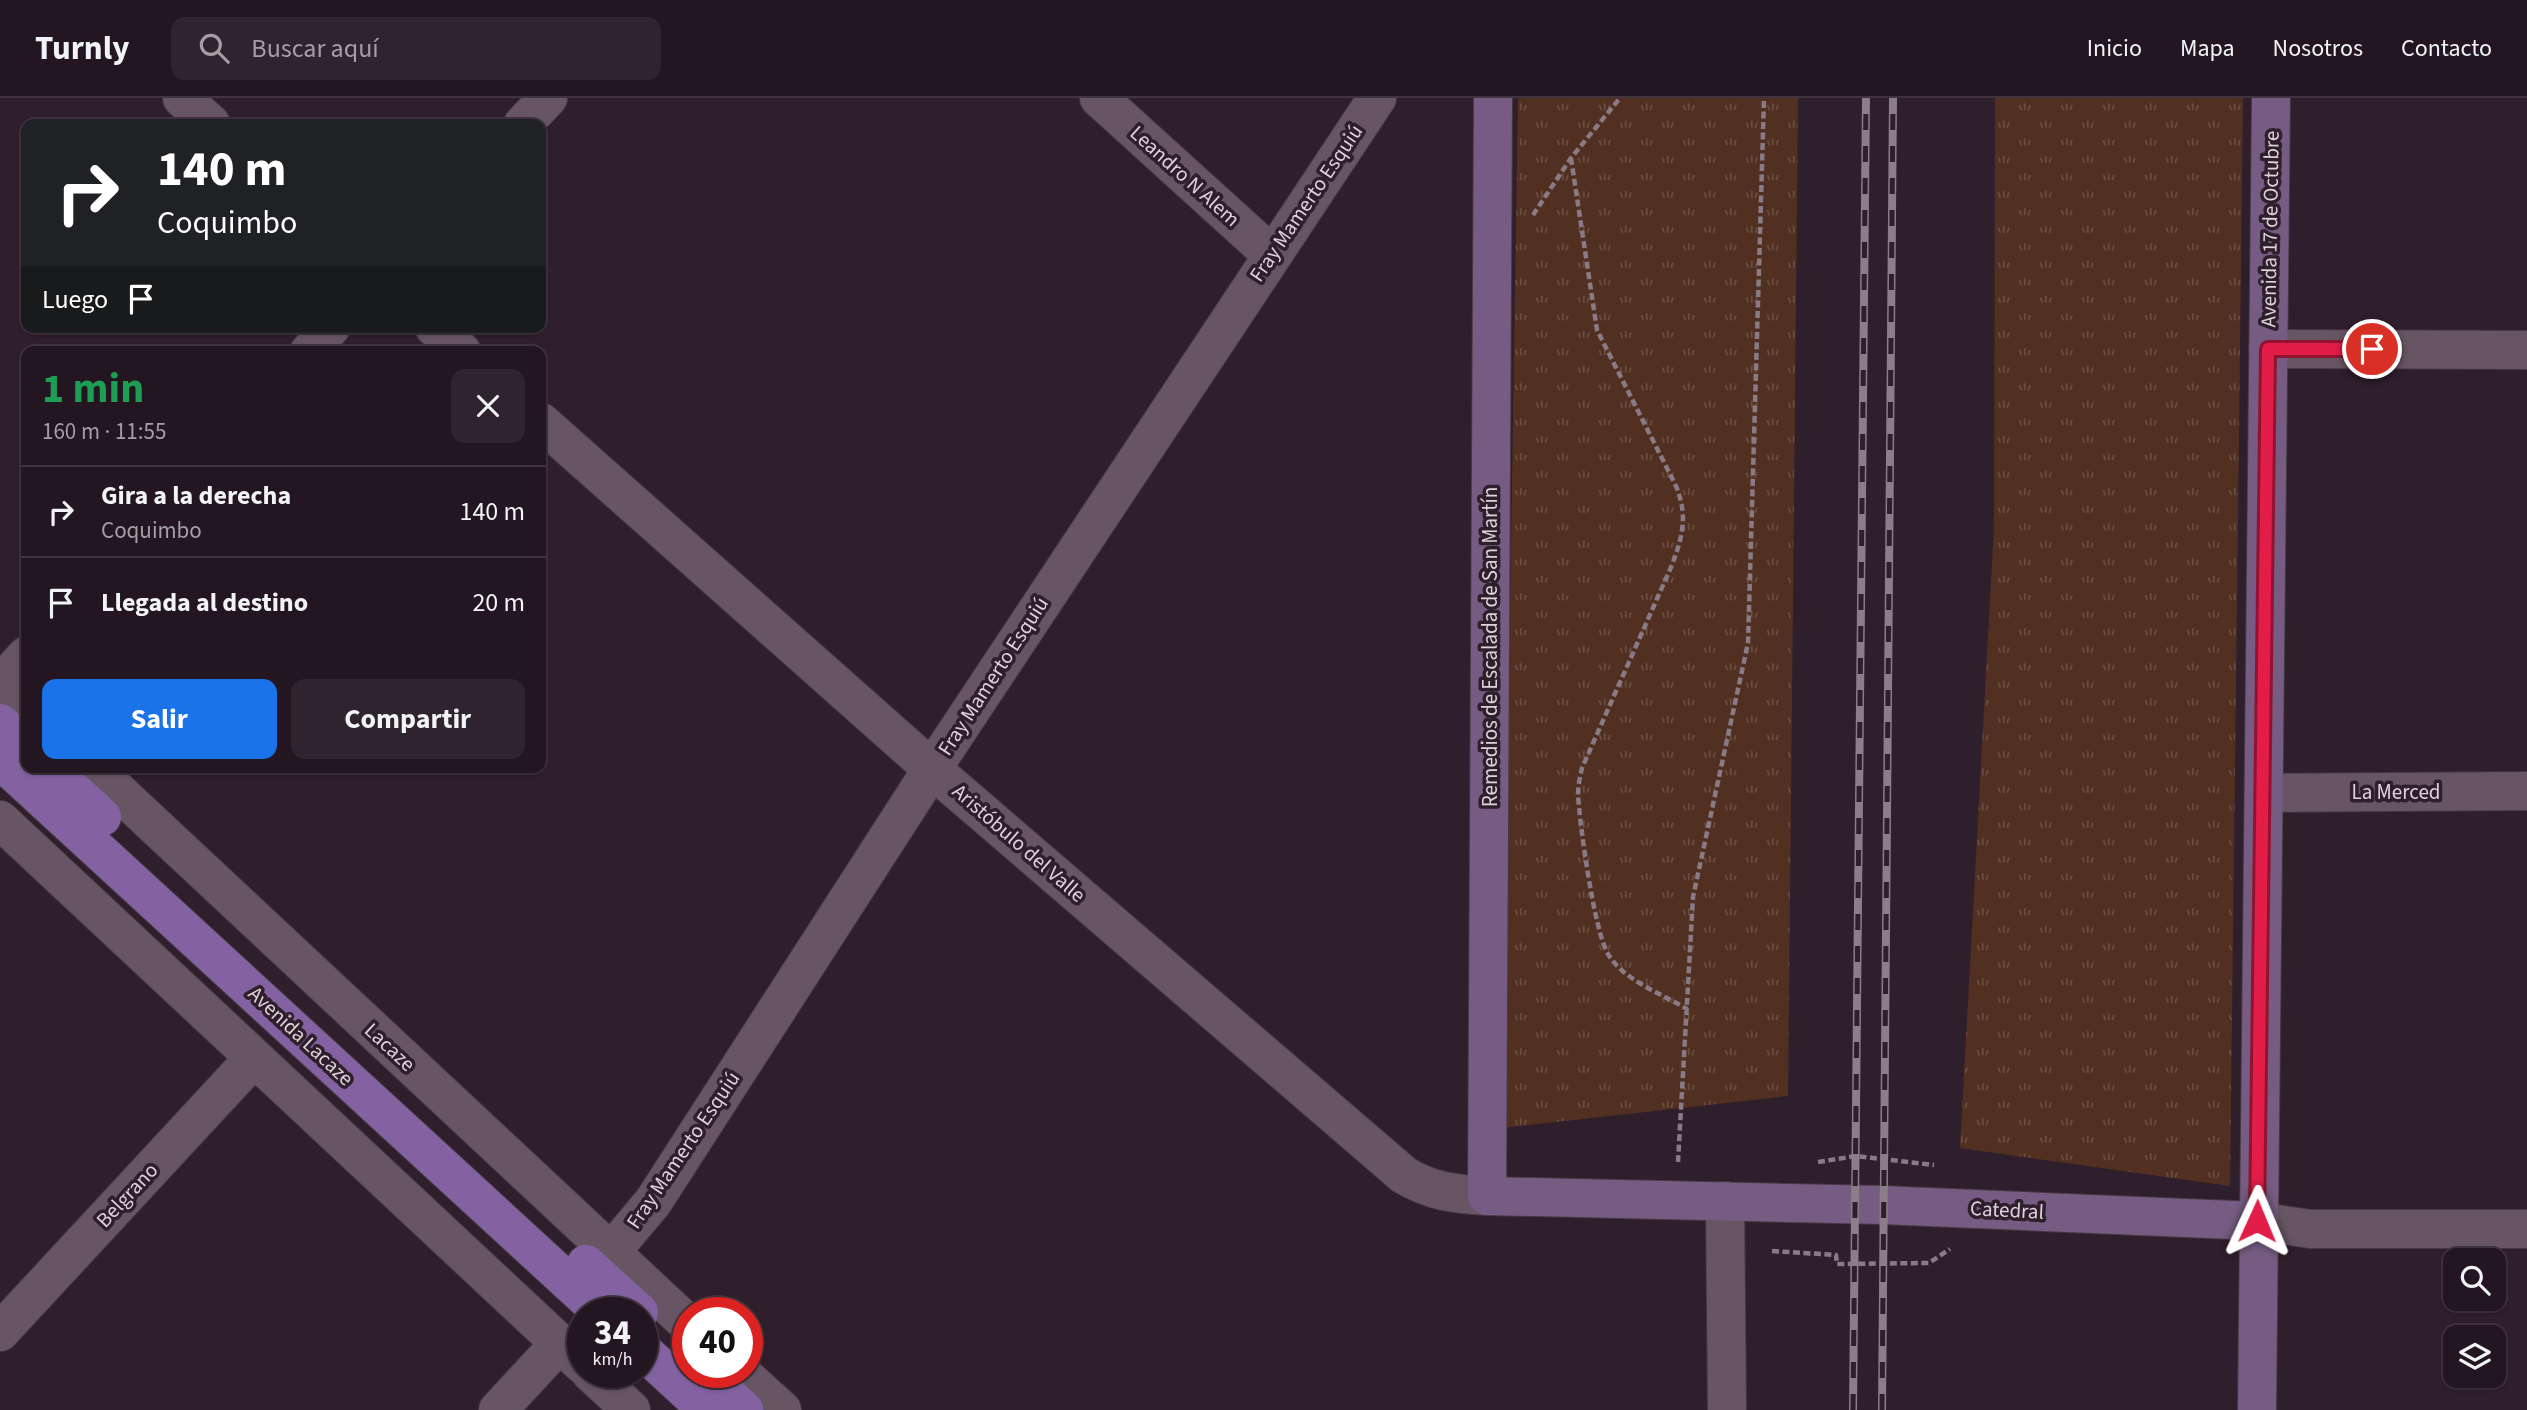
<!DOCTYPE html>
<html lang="es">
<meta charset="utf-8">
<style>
:root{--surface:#231620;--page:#2f232d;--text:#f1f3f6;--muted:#a39fa5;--line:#40353e;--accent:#1a73e8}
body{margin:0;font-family:"Source Sans 3",sans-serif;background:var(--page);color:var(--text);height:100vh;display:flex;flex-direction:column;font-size:26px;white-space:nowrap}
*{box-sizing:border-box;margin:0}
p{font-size:23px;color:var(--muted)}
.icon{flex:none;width:38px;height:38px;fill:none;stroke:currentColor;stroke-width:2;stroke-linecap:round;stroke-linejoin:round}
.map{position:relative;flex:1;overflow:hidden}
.drawer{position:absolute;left:21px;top:248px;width:525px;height:427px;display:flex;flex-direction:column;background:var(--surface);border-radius:14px;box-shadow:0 2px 5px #0004,0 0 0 2px var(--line)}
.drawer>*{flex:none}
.guide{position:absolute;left:21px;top:21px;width:525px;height:214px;border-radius:14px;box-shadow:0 2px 5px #0004,0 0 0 2px var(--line);background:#202124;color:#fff;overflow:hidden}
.fabs{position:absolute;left:2443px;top:1150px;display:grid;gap:14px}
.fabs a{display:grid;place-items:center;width:63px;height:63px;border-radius:14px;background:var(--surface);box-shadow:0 2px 5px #0004,0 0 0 2px var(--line);font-size:35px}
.speed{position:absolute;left:567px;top:1199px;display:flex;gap:14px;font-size:35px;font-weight:700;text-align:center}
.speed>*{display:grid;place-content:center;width:91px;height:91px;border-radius:50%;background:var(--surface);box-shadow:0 2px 5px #0004,0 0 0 2px var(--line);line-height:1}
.speed small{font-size:18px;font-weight:400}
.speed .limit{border:10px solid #d22;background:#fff;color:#111}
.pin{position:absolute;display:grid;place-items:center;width:60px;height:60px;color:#fff;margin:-30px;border:4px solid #fff;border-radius:50%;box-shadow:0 2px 7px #0007}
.me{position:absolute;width:77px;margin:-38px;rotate:1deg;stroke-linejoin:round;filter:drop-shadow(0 0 5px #0008)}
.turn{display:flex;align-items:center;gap:24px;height:147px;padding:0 21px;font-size:32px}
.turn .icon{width:91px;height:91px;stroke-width:2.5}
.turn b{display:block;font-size:49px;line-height:60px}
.then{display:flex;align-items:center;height:66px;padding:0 21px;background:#0003;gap:14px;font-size:26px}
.round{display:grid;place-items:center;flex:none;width:74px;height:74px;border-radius:14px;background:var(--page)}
.summary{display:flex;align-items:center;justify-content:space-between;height:119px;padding:0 21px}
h1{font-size:42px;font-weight:700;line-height:52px;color:#1e9e55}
.primary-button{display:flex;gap:14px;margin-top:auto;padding:14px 21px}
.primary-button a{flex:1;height:80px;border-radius:14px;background:var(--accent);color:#fff;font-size:28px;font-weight:700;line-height:80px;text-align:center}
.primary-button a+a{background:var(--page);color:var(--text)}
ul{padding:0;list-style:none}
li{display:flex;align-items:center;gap:21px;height:91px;padding:0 21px;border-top:2px solid var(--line)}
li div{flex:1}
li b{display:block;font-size:26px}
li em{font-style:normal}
header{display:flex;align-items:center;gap:42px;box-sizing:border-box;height:98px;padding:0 35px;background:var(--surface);border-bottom:2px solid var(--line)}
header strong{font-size:33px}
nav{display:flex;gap:38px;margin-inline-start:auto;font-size:24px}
.search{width:490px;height:63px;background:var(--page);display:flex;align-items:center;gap:18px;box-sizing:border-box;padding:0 24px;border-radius:14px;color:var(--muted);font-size:26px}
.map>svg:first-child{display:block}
.park{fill:url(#park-tufts)}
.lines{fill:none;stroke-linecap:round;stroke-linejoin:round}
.street-casing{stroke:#473943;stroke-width:40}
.secondary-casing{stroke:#473943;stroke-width:40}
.primary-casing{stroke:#473943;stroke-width:40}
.path{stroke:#897b85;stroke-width:4.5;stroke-dasharray:7 3.5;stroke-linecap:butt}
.street{stroke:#685563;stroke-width:38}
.secondary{stroke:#765c82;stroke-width:38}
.primary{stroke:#8462a1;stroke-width:38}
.rail-casing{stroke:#8b7e88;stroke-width:8}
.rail{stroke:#2f1e2b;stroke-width:5;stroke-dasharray:16;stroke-linecap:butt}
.route-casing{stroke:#92132f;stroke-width:18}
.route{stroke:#e11d48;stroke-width:12}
.labels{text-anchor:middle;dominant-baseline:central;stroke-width:7;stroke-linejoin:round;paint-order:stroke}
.street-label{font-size:21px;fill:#ded3db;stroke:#2f1e2b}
</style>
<header>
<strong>Turnly</strong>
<div class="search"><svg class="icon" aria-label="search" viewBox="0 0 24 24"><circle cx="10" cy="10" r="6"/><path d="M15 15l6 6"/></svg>Buscar aquí</div>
<nav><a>Inicio</a><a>Mapa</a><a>Nosotros</a><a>Contacto</a></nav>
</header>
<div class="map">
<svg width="2527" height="1312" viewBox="0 0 2527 1312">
<defs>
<pattern id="park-tufts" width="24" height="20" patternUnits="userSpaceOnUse" patternTransform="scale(1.75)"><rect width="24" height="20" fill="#513021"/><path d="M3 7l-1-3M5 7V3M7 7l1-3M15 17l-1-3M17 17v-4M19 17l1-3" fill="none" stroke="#6a4d41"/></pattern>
</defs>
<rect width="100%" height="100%" fill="#2f1e2b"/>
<path class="park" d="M 1518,0 L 1798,0 L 1788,998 L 1502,1030 Z
M 1995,0 L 2243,0 L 2230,1088 L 1960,1050 L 1994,429 Z"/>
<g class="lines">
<g class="street-casing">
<path id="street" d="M 182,0 L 211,26
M 1099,0 L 1272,157
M 523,26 L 548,0
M 434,229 L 462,254
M 2268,251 L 2527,252
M 309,254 L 331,229
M 541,324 L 932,671 L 1404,1077 C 1432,1094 1455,1096 1487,1098
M 0,583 L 26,608
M 2,584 L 26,558
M 93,670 L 688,1226
M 2264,695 L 2527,693
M 0,722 L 583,1267
M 1725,1103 L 1727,1312
M 2257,1123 L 2310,1131 L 2527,1131
M 610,1155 L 653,1104 L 932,671 L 1377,0
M 0,1234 L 254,960
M 590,1274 L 631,1312
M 740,1274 L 782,1312
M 498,1312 L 559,1246"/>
</g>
<g class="secondary-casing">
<path id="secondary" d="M 1493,0 L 1487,1098 L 1882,1107 L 2257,1123
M 2257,1312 L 2271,0"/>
</g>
<g class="primary-casing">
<path id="primary" d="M 0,625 L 26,649
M 0,662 L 601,1214
M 49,670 L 102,719
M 586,1166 L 639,1214
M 642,1252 L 707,1312
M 703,1274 L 744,1312"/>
</g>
<path class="path" d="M 1571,60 L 1597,232 L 1676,388 C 1688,418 1683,437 1672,467 L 1582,670 C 1580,679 1578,688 1578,697 C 1580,728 1594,832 1608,856 C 1623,882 1662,896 1687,911
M 1533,117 L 1571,60 L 1620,0
M 1678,1064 L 1693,799 L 1748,545 L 1764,0
M 1818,1064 L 1856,1058 L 1934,1067
M 1772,1153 L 1836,1157 L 1837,1166 L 1929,1165 L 1950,1151"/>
<use href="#street" class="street"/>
<use href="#secondary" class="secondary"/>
<use href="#primary" class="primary"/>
<g class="rail-casing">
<path id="rail" d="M 1853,1312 L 1866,0
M 1882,1312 L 1893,0"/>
</g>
<use href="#rail" class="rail"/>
</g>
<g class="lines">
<g class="route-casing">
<path id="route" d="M 2257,1123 L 2268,251 L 2372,251"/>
</g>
<use href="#route" class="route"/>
</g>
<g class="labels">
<g class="street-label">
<text transform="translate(1185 78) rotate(42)">Leandro N Alem</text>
<text transform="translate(1306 105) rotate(-56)">Fray Mamerto Esquiú</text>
<text transform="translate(2270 131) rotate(-89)">Avenida 17 de Octubre</text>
<text transform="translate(1490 549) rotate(-90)">Remedios de Escalada de San Martín</text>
<text transform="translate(993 578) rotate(-57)">Fray Mamerto Esquiú</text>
<text x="2396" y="694">La Merced</text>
<text transform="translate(1019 745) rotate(41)">Aristóbulo del Valle</text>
<text transform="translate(301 938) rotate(43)">Avenida Lacaze</text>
<text transform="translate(390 949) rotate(43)">Lacaze</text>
<text transform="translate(683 1052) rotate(-56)">Fray Mamerto Esquiú</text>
<text transform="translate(127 1097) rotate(-47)">Belgrano</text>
<text transform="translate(2007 1112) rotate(3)">Catedral</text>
</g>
</g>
</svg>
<div class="fabs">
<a><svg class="icon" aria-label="search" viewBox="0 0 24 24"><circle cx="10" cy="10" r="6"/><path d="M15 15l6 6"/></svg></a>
<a><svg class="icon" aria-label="layers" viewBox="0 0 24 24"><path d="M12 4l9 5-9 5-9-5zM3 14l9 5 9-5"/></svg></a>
</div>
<div class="speed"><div>34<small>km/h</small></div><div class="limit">40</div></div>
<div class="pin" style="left:2372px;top:251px;background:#d93025"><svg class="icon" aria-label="arrive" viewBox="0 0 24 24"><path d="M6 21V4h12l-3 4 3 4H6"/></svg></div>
<svg class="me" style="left:2257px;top:1123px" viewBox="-20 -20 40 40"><path d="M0-17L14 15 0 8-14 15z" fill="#e11d48" stroke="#fff" stroke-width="4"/></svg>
<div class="guide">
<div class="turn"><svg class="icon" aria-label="right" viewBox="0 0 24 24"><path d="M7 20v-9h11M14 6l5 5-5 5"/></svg><div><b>140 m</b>Coquimbo</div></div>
<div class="then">Luego<svg class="icon" aria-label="arrive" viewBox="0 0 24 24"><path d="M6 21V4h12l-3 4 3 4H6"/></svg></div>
</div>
<section class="drawer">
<div class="summary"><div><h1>1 min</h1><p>160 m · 11:55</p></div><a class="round"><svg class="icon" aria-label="close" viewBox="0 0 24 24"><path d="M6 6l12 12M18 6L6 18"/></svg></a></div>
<ul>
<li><svg class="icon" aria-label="right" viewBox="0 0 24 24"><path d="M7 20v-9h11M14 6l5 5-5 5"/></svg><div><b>Gira a la derecha</b><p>Coquimbo</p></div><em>140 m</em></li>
<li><svg class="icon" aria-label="arrive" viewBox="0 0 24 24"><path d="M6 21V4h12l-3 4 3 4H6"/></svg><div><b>Llegada al destino</b></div><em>20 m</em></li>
</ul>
<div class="primary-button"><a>Salir</a><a>Compartir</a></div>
</section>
</div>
